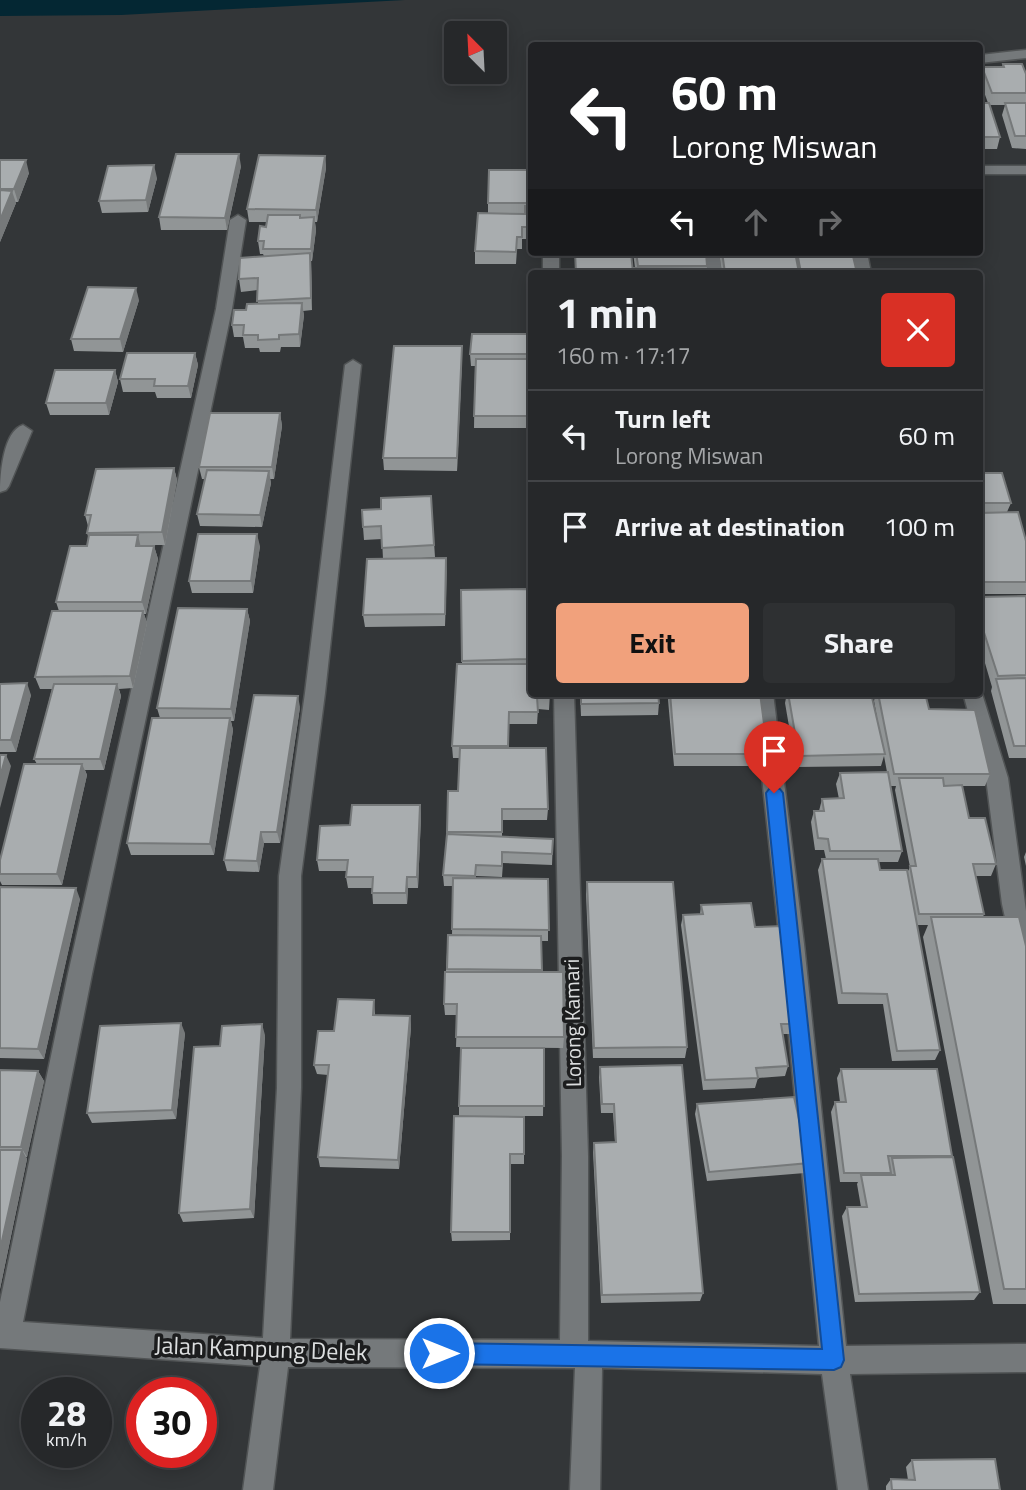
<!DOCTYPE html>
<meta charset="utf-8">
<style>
:root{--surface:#26282a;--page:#2e3032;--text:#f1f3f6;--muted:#a4a6a8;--line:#424447;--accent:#f1a17c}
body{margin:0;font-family:"Titillium Web",sans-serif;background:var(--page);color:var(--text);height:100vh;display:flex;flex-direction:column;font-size:26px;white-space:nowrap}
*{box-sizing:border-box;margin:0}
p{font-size:23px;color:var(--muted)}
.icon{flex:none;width:38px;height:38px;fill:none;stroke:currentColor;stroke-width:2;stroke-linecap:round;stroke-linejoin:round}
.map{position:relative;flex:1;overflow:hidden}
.sheet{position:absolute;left:528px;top:270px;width:455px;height:427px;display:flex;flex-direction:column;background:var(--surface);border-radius:7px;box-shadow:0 4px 18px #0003,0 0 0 2px var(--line)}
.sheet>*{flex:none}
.banner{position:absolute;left:528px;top:42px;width:455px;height:214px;border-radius:7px;box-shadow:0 4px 18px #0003,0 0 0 2px var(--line);background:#202124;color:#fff;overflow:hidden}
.needle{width:46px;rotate:336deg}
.tools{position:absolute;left:444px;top:21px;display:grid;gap:14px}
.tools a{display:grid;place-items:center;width:63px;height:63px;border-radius:7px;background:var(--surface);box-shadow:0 4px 18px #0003,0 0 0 2px var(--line);font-size:35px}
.speed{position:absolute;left:21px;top:1377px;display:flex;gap:14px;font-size:35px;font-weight:700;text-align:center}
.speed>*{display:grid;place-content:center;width:91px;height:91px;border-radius:50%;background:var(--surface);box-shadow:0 4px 18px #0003,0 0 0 2px var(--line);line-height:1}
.speed small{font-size:18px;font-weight:400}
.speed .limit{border:10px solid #d22;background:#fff;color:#111}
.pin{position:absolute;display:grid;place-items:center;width:60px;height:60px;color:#fff;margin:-72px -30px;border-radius:50% 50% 50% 0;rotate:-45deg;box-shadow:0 0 7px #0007}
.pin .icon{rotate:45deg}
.me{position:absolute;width:77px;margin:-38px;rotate:90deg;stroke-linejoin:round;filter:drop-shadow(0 0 5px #0008)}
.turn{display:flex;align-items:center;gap:24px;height:147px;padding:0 28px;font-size:32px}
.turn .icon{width:91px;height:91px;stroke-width:2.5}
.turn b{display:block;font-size:49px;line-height:60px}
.lanes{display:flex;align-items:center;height:66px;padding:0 28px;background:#0003;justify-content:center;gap:35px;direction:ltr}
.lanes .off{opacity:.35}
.round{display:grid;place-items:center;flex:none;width:74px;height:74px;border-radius:7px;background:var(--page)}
.summary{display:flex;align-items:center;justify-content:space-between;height:119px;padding:0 28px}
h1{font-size:42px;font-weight:700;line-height:52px}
.button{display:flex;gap:14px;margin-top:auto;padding:14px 28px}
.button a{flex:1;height:80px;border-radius:7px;background:var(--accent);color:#111;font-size:28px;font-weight:700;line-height:80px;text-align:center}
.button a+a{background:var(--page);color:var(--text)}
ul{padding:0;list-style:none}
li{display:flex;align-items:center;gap:21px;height:91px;padding:0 28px;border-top:2px solid var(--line)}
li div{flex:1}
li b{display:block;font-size:26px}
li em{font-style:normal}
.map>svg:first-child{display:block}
.water{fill:#042733}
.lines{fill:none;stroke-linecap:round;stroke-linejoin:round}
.street-casing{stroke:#515455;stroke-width:3}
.street{fill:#75797b;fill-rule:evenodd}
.wall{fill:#919596;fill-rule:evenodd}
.shaded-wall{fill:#76797a}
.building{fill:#a9adaf;stroke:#76797a;stroke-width:2}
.route{fill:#1a73e8;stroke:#114b97;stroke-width:2}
.labels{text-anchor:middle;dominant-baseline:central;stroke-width:7;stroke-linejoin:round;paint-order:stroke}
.street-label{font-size:21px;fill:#dcdedf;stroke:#1c1d1e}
.near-street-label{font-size:24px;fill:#dcdedf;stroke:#1c1d1e}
</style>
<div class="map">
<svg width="1026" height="1490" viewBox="0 0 1026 1490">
<rect width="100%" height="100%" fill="#333638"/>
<path class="water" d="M 0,0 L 405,0 L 121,15 L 0,16 Z"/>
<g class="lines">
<g class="street-casing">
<path id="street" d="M 1026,50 L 1026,58 L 980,63 L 980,55 Z
M 980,166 L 1026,166 L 1026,174 L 980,174 Z
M 238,215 L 246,220 L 232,309 L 92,974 L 23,1322 L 263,1338 L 277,1088 L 279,876 L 305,693 L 345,365 L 353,360 L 361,365 L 325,693 L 301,876 L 301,1088 L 290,1339 L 560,1340 L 562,1156 L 554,693 L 574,693 L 588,1156 L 588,1341 L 819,1346 L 780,944 L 753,693 L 773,693 L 804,944 L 846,1346 L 1026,1344 L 1026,1372 L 850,1374 L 868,1490 L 838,1490 L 822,1374 L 602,1368 L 600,1490 L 570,1490 L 575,1368 L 288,1367 L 273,1490 L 243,1490 L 260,1366 L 0,1348 L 0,1302 L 68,974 L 216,309 L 230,220 Z
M 543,252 L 559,252 L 559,273 L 543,273 Z
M 703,252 L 719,252 L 722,273 L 706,273 Z
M 851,252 L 867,252 L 871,273 L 855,273 Z
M 23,425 L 32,431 L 9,486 L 6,490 L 0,492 C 0,475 3,431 23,425 Z
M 980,687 L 1008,778 L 1026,911 L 1026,968 L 1018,965 L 1014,958 L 1002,904 L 986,778 L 963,693 L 980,693 Z"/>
</g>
<use href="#street" class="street"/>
</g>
<path class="wall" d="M 1003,64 L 1026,74 L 1026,149 L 1012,148 L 1002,115 L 1005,105 L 990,105 L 1000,137 L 997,149 L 980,149 L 980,103 L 988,103 L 980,81 L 982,67 L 1002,67 Z
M 325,156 L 326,168 L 317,222 L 315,222 L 316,230 L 312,261 L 311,261 L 312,310 L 303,311 L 304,315 L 300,347 L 281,347 L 280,352 L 260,352 L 259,348 L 245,348 L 243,337 L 234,337 L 232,325 L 246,310 L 258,303 L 257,290 L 241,292 L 239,279 L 264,256 L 263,254 L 260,254 L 258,241 L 266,227 L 267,222 L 249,222 L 247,209 Z
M 0,160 L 29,173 L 18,202 L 15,202 L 16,203 L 0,242 Z
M 241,166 L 227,230 L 161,230 L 159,217 Z
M 529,170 L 528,206 L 532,206 L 532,239 L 522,239 L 522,249 L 517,249 L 516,264 L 475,264 L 475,251 L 488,214 L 488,203 Z
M 157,178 L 148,212 L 102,213 L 99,201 Z
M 633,252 L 706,252 L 707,269 L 635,268 Z
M 719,252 L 852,252 L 857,273 L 722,273 Z
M 139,300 L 123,352 L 74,351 L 71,339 Z
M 532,334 L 532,428 L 474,428 L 475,366 L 471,366 L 470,354 Z
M 195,353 L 198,365 L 191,398 L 157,398 L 155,392 L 123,392 L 120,379 Z
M 462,359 L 457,471 L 384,470 L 383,458 Z
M 115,370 L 118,382 L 109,415 L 50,415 L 46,403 Z
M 280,413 L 282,426 L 274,479 L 270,479 L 271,483 L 262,527 L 200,526 L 197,514 L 205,479 L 202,479 L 199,467 Z
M 174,468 L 177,480 L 165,545 L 141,545 L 141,546 L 154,546 L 158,559 L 146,614 L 144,614 L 147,623 L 133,688 L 119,689 L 121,696 L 104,770 L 85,770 L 87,775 L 62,885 L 2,885 L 0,881 L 0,860 L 37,764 L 34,759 L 52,689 L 40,689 L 35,677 L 59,611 L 56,602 L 87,546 L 89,539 L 87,533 L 88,526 L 85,515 Z
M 980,473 L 1011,503 L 1007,512 L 1026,541 L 1026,594 L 980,594 Z
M 431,496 L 435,557 L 407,559 L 446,558 L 445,626 L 365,627 L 363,615 L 383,559 L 382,539 L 364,540 L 363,527 L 381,509 Z
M 260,546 L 253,593 L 192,593 L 189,581 Z
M 532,589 L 532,657 L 527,657 L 527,664 L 532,693 L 550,693 L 549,710 L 538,709 L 537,724 L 509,724 L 509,748 L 548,809 L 547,820 L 502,820 L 502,836 L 553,839 L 552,865 L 503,863 L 502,877 L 476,876 L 476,878 L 548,879 L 548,941 L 541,941 L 542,972 L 564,1037 L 563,1048 L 456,1047 L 457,1015 L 445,1015 L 444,1004 L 448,935 L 452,935 L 453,886 L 444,886 L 443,875 L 447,834 L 448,791 L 458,791 L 459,758 L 453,758 L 452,746 L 462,664 L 461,590 Z
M 1026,596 L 1026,758 L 1009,758 L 991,691 L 992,687 L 980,646 L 980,597 Z
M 247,609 L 250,621 L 234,721 L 231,721 L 233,730 L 214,855 L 131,855 L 127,843 L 160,718 L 157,708 Z
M 0,684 L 31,695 L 16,752 L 0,752 Z
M 580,693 L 658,693 L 659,703 L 658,715 L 581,716 Z
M 669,693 L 760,693 L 768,754 L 765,766 L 674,766 L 668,700 Z
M 787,693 L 932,693 L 931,696 L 926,696 L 929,709 L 990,774 L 985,786 L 962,786 L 969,818 L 996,864 L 991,876 L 975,876 L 984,914 L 983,917 L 1026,946 L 1026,1304 L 993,1304 L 923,937 L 928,925 L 917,925 L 940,1050 L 935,1060 L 892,1061 L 883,1004 L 838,1004 L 818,870 L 822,859 L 826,859 L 824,850 L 815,850 L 811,822 L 814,811 L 819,811 L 822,799 L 839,799 L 836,784 L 840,773 L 887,772 L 884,756 L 881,766 L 796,767 L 785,703 ZM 872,696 L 875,696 L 874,701 L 878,723 ZM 890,786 L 896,786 L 895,790 L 910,867 L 907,873 L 880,870 L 879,862 L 898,862 L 902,851 Z
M 300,707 L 280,843 L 264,843 L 259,872 L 227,871 L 224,860 Z
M 420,805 L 421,816 L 418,888 L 408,888 L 407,904 L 373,904 L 372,888 L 348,888 L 346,877 L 347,871 L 319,871 L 317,860 L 350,825 Z
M 1026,852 L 1026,866 L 1024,857 Z
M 587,882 L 687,1047 L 685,1058 L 593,1058 L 586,894 Z
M 0,887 L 80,899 L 44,1059 L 0,1058 Z
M 701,905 L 755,927 L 801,1024 L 798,1034 L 782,1034 L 788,1066 L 785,1076 L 758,1078 L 755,1088 L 703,1090 L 681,925 L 683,915 L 700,914 Z
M 374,1000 L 375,1015 L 410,1016 L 411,1027 L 399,1169 L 320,1167 L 318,1157 L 328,1075 L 317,1074 L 314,1065 L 334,1031 Z
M 185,1033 L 176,1119 L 92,1123 L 87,1113 Z
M 265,1035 L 254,1218 L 183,1222 L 179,1213 Z
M 544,1048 L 543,1116 L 459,1116 L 459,1106 Z
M 600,1067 L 703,1293 L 700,1301 L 601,1303 L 593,1152 L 594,1143 L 615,1142 L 613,1113 L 601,1113 L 599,1077 Z
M 841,1069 L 952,1156 L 952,1157 L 980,1292 L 974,1300 L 855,1302 L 842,1216 L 847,1207 L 861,1207 L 857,1184 L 858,1182 L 840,1182 L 831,1112 L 835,1102 L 840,1102 L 837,1078 Z
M 0,1070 L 38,1071 L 44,1081 L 27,1157 L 26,1157 L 27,1159 L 0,1289 Z
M 697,1104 L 809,1163 L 805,1173 L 707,1181 L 695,1114 Z
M 524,1117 L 524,1164 L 510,1164 L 510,1240 L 452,1241 L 451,1232 Z
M 912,1460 L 1000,1490 L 886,1490 L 886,1486 L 891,1479 L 908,1480 L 906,1467 Z"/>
<path class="shaded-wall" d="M 239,154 L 241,166 L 227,230 L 225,218 Z
M 325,156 L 326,168 L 317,222 L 316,210 Z
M 26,160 L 29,173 L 18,202 L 14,189 Z
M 154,165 L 157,178 L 148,212 L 146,200 Z
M 12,191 L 16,203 L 0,242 L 0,220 Z
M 314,217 L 316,230 L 312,261 L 311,249 Z
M 310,253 L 311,266 L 312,310 L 311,298 Z
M 136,288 L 139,300 L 123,352 L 120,339 Z
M 302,303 L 304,315 L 300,347 L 299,334 Z
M 462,346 L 462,359 L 457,471 L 457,458 Z
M 195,353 L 198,365 L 191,398 L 188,386 Z
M 115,370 L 118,382 L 109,415 L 106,403 Z
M 280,413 L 282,426 L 274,479 L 272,467 Z
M 174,468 L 177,480 L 165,545 L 162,532 Z
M 269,471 L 271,483 L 262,527 L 260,515 Z
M 257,534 L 260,546 L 253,593 L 251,581 Z
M 138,535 L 141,548 L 136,546 Z
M 154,546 L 158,559 L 146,614 L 142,602 Z
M 446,558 L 447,571 L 445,626 L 445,614 Z
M 247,609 L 250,621 L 234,721 L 231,709 Z
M 143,611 L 147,623 L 133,688 L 130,676 Z
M 27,683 L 31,695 L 16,752 L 11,740 Z
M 117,684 L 121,696 L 104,770 L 100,759 Z
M 298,696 L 300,707 L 280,843 L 277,832 Z
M 230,718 L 233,730 L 214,855 L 210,844 Z
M 6,755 L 11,766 L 0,808 L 0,777 Z
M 82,764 L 87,775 L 62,885 L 57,874 Z
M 420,805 L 421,816 L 418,888 L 417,877 Z
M 261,832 L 264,843 L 259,872 L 257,861 Z
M 407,877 L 408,888 L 407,904 L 406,893 Z
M 76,888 L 80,899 L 44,1059 L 38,1049 Z
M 410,1016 L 411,1027 L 399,1169 L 398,1160 Z
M 181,1023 L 185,1033 L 176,1119 L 172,1110 Z
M 262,1024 L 265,1035 L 254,1218 L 250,1209 Z
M 38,1071 L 44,1081 L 27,1157 L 21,1147 Z
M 22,1150 L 27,1159 L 0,1289 L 0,1250 Z"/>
<path class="building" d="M 1003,64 L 1022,64 L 1026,74 L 1026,93 L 992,93 L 982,67 L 1004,67 Z
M 980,103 L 989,103 L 1000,137 L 980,137 Z
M 1005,103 L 1026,103 L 1026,136 L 1015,136 Z
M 176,154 L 239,154 L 225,218 L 159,217 Z
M 259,155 L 325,156 L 316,210 L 247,209 Z
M 0,160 L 26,160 L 14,189 L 0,189 Z
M 154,165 L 146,200 L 99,201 L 108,166 Z
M 489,170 L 529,170 L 528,203 L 488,203 Z
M 0,190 L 12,191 L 0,220 Z
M 525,206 L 532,206 L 532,227 L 522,227 L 522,237 L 517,237 L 516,252 L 475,251 L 478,213 L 525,214 Z
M 268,215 L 300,215 L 300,218 L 314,217 L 311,249 L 263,249 L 264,241 L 258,241 L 260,226 L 266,227 Z
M 575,252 L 631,252 L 633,273 L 576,273 Z
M 636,252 L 706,252 L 707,266 L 638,266 Z
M 722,252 L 795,252 L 799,273 L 725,273 Z
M 797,252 L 852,252 L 857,273 L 801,273 Z
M 310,253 L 311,298 L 257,301 L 258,278 L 239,279 L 240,258 Z
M 634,268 L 710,269 L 710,273 L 633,273 Z
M 88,287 L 136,288 L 120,339 L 71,339 Z
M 302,303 L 299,334 L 279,335 L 279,339 L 258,340 L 258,335 L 243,335 L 244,325 L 232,325 L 234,310 L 246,310 L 247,304 Z
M 472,334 L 532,334 L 532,354 L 470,354 Z
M 394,346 L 462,346 L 457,458 L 383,458 Z
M 127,353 L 195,353 L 188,386 L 154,386 L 155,379 L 120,379 Z
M 476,359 L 532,359 L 532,416 L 474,416 Z
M 55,370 L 115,370 L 106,403 L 46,403 Z
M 210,413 L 280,413 L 272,467 L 199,467 Z
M 174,468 L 162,532 L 87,533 L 91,515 L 85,515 L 96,469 Z
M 207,470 L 269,471 L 260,515 L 197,514 Z
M 980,473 L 1002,473 L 1011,503 L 980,503 Z
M 431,496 L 434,545 L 382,548 L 381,526 L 363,527 L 362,510 L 381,509 L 381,498 Z
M 1018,512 L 1026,541 L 1026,582 L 980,582 L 980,513 Z
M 198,534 L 257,534 L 251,581 L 189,581 Z
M 89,535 L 138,535 L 136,546 L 154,546 L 142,602 L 56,602 L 70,546 L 87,546 Z
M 446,558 L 445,614 L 363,615 L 367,559 Z
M 532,589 L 532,645 L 527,645 L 527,659 L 462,661 L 461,590 Z
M 1026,596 L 1026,675 L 998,676 L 980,620 L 980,597 Z
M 178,608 L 247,609 L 231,709 L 157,708 Z
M 52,611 L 143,611 L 130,676 L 35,677 Z
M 457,664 L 532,664 L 532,693 L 550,693 L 550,698 L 537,697 L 538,712 L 509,712 L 508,746 L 452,746 Z
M 1026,678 L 1026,746 L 1014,746 L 996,679 Z
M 27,683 L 11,740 L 0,740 L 0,684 Z
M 54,684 L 117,684 L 100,759 L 34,759 Z
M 581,693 L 658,693 L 659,703 L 581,704 Z
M 670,693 L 760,693 L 768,754 L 675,754 Z
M 788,693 L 871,693 L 885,754 L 799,756 Z
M 878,693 L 925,693 L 929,709 L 975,710 L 990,774 L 894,774 Z
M 254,695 L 298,696 L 277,832 L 261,832 L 257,861 L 224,860 Z
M 152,718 L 230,718 L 210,844 L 127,843 Z
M 460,748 L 546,748 L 548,809 L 502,809 L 502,832 L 447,832 L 448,791 L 458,791 Z
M 0,755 L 6,755 L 0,777 Z
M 24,764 L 82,764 L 57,874 L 0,874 L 0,860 Z
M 888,772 L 902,851 L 830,851 L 828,839 L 818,838 L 814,811 L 824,811 L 822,799 L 844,798 L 840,773 Z
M 899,778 L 943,778 L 944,786 L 962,785 L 969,818 L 985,818 L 996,864 L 973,864 L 984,914 L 919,914 L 910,866 L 916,866 Z
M 352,805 L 420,805 L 417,877 L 407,877 L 406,893 L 372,893 L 373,877 L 346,877 L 348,860 L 317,860 L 320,826 L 350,825 Z
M 447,834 L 553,839 L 552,854 L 502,852 L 502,866 L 476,865 L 475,876 L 443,875 Z
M 822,859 L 878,859 L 880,870 L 907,870 L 940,1050 L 897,1051 L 887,994 L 842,993 Z
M 453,878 L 548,879 L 549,930 L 452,929 Z
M 587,882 L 673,882 L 687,1047 L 594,1048 Z
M 0,887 L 76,888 L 38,1049 L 0,1048 Z
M 751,903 L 755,927 L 784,926 L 801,1024 L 781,1024 L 788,1066 L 756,1068 L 758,1078 L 705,1080 L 683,915 L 703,914 L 701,905 Z
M 931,917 L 1019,917 L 1026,946 L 1026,1289 L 1004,1289 Z
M 448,935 L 541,936 L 542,970 L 447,969 Z
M 445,972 L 563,972 L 564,1037 L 456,1037 L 457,1004 L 444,1004 Z
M 338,999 L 374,1000 L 373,1015 L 410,1016 L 398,1160 L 318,1157 L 329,1065 L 314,1065 L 318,1031 L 334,1031 Z
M 181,1023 L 172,1110 L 87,1113 L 100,1026 Z
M 262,1024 L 250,1209 L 179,1213 L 194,1047 L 220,1046 L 222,1026 Z
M 461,1048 L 544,1048 L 544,1106 L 459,1106 Z
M 682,1065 L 703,1293 L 602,1295 L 594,1143 L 616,1142 L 614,1104 L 602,1104 L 600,1067 Z
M 841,1069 L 937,1069 L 952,1156 L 888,1156 L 891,1173 L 844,1173 L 835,1102 L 846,1102 Z
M 0,1070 L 38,1071 L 21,1147 L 0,1147 Z
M 794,1097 L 809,1163 L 709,1172 L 697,1104 Z
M 454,1116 L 524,1117 L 524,1154 L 510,1154 L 510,1232 L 451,1232 Z
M 0,1150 L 22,1150 L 0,1250 Z
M 953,1157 L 980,1292 L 859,1294 L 847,1207 L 867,1207 L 861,1175 L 895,1175 L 892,1158 Z
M 995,1459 L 1000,1490 L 892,1490 L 891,1479 L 915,1480 L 912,1460 Z"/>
<path class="route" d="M 774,787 L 780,789 L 783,793 L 844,1360 L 841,1367 L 834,1370 L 439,1364 L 431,1361 L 428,1353 L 431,1346 L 439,1343 L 822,1349 L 766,793 L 769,789 Z"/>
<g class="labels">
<g class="street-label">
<text transform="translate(572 1023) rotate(-91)">Lorong Kamari</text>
</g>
<g class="near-street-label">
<text transform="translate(261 1348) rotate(2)">Jalan Kampung Delek</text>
</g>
</g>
</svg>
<div class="tools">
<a><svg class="needle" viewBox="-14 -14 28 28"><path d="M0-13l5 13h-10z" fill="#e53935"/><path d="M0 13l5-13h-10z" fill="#a4a6a8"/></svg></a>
</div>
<div class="speed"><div>28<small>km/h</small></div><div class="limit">30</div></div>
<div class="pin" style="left:774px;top:793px;background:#d93025"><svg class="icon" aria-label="arrive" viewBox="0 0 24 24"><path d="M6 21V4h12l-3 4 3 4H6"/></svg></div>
<svg class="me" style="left:439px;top:1353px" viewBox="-20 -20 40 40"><circle r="17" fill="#1a73e8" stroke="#fff" stroke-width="3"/><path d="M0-11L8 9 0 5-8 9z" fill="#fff"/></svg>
<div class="banner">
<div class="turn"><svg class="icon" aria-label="left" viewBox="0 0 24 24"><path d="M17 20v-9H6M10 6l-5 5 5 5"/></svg><div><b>60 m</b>Lorong Miswan</div></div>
<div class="lanes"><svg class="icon" aria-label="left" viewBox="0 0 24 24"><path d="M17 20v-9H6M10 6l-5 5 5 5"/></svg><svg class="icon off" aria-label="ahead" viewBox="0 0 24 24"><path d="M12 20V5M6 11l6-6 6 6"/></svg><svg class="icon off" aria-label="right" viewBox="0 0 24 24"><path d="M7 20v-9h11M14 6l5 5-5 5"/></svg></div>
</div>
<section class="sheet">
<div class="summary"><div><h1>1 min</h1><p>160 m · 17:17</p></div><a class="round" style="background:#d93025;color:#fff"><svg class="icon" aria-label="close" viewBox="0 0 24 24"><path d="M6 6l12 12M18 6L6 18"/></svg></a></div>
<ul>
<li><svg class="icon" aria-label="left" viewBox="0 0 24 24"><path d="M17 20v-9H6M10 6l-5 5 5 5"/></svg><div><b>Turn left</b><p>Lorong Miswan</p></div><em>60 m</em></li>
<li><svg class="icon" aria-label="arrive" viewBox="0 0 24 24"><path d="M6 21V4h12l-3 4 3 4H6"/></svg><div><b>Arrive at destination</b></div><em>100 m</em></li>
</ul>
<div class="button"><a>Exit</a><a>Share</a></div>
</section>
</div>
